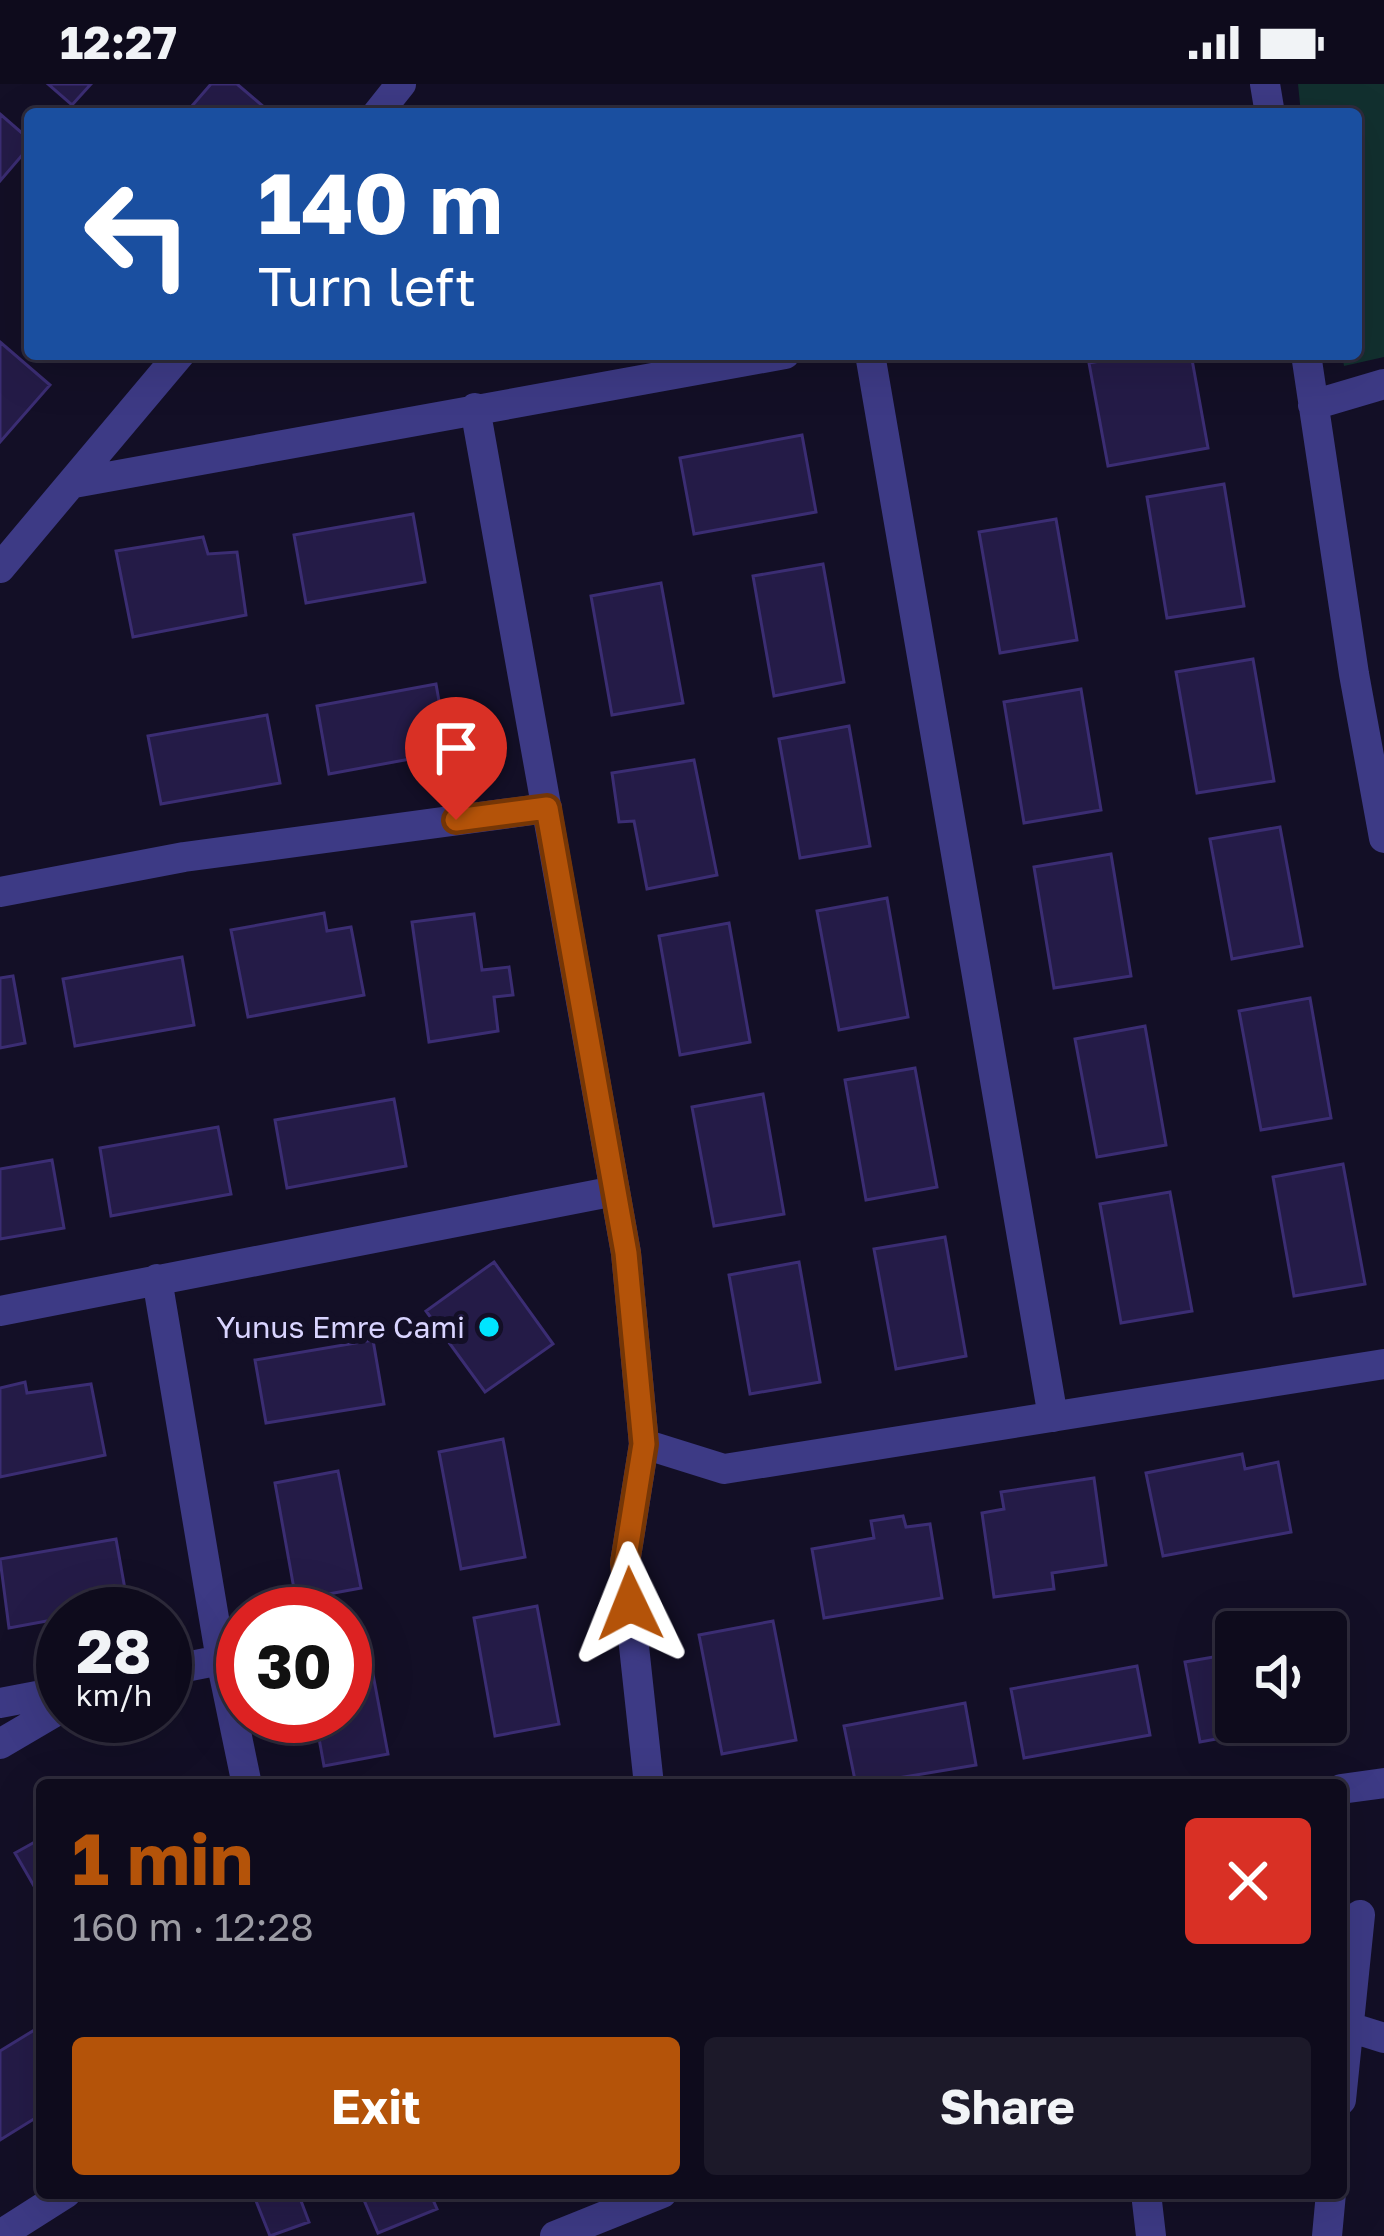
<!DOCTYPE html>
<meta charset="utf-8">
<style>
:root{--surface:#0e0b1c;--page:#1c1929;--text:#f1f3f6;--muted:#9b9ba3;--line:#2e2b3b;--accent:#b45309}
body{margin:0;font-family:"Golos Text",sans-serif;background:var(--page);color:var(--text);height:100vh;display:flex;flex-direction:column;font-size:45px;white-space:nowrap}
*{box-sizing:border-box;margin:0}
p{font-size:39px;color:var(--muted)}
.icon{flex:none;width:66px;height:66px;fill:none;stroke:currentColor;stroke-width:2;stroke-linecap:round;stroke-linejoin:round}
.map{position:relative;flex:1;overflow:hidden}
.details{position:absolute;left:36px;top:1695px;width:1311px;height:420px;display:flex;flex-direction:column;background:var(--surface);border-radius:12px;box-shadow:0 12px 48px #0002,0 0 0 3px var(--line)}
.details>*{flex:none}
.top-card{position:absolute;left:24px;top:24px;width:1338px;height:252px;border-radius:12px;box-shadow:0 12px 48px #0002,0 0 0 3px var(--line);background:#1a4fa0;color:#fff;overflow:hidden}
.fabs{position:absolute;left:1215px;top:1527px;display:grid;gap:24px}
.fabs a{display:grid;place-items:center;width:132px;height:132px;border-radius:12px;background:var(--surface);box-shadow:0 12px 48px #0002,0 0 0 3px var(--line);font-size:60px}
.speed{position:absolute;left:36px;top:1503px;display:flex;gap:24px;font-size:60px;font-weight:700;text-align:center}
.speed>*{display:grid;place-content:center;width:156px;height:156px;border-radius:50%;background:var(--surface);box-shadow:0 12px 48px #0002,0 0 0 3px var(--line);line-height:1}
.speed small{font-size:30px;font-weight:400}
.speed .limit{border:18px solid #d22;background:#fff;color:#111}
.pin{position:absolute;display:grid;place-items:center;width:102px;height:102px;color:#fff;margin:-123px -51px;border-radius:50% 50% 50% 0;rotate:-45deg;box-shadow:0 0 12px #0007}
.pin .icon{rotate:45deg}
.me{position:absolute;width:132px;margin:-66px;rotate:358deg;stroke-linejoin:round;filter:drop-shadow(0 0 9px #0008)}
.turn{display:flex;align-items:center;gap:42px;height:252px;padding:0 36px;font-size:54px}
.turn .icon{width:156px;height:156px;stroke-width:2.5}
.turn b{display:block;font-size:84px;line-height:102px}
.round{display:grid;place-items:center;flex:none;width:126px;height:126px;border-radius:12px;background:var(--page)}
.summary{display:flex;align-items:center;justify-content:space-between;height:204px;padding:0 36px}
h1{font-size:72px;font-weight:700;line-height:90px;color:var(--accent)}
.button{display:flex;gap:24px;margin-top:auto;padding:24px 36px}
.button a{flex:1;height:138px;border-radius:12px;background:var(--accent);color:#fff;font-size:48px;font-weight:700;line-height:138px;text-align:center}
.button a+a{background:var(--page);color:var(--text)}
.status{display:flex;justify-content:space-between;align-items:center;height:84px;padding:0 60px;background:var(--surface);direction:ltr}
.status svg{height:33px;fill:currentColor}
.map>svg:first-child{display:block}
.green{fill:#12302f}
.building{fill:#241b47;stroke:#3b2d73;stroke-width:3}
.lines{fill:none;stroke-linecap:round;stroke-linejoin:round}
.minor{stroke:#3d3a85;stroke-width:30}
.route-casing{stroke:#753606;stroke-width:30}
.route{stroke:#b45309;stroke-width:21}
.poi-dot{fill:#00e5ff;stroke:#130f26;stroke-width:4.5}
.labels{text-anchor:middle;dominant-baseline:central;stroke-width:12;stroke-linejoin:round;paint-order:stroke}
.poi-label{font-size:30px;fill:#d9d4ff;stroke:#130f26;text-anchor:end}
</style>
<div class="status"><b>12:27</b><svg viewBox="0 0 49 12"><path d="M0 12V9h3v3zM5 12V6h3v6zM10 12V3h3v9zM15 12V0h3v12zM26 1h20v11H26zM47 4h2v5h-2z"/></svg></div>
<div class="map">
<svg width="1384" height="2152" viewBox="0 0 1384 2152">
<rect width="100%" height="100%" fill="#130f26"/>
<path class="green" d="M 1298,0 L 1384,0 L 1384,273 L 1344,282 L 1342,270 L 1356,270 L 1356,30 L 1301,30 Z"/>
<path class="building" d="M 48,0 L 91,0 L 72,21 Z
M 211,0 L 237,0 L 272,30 L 185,30 Z
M 0,30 L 30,56 L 30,62 L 0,97 Z
M 0,258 L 50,301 L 0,358 Z
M 1139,270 L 1191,270 L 1208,364 L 1108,382 L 1089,279 Z
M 802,351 L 816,428 L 694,450 L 680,374 Z
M 1224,400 L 1244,522 L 1167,534 L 1147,413 Z
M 413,430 L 425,498 L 306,519 L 294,451 Z
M 1056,435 L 1077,556 L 1000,569 L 979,448 Z
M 203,453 L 208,470 L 237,468 L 246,531 L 133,553 L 116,467 Z
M 823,480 L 844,598 L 774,612 L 753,492 Z
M 661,499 L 683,619 L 612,631 L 591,512 Z
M 1253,575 L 1274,697 L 1197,709 L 1176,588 Z
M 436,600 L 448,668 L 329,690 L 317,622 Z
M 1081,605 L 1101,726 L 1024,739 L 1004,618 Z
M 267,631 L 280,699 L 161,720 L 148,652 Z
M 849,642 L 870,762 L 800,774 L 779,655 Z
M 694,676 L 717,791 L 647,805 L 634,737 L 619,738 L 612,689 Z
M 1280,743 L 1302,862 L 1232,875 L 1210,755 Z
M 1111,770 L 1131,892 L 1054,904 L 1034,783 Z
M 887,814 L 908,933 L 839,946 L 817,827 Z
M 324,829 L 327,847 L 351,843 L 364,911 L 248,933 L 231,846 Z
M 474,830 L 482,886 L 509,883 L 513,911 L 494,913 L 498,947 L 429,958 L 412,838 Z
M 729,839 L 750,958 L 680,971 L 659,852 Z
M 182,873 L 194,941 L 75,962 L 63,895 Z
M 13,892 L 25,959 L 0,964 L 0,894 Z
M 1310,914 L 1331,1034 L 1261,1046 L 1239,927 Z
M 1145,942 L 1166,1061 L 1097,1073 L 1075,955 Z
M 915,984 L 937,1103 L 866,1116 L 845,996 Z
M 763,1010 L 784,1130 L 714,1142 L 692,1023 Z
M 394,1015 L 406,1082 L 287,1104 L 275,1036 Z
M 218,1043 L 231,1110 L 111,1132 L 100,1064 Z
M 52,1076 L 64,1144 L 0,1155 L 0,1085 Z
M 1343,1080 L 1365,1200 L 1294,1212 L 1273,1093 Z
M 1170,1108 L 1192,1227 L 1121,1239 L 1100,1120 Z
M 945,1153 L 966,1272 L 896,1285 L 874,1165 Z
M 494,1178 L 553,1260 L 485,1308 L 426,1227 Z
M 799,1178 L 820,1298 L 750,1310 L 729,1191 Z
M 373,1256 L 384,1320 L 266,1339 L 255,1276 Z
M 25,1298 L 27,1309 L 91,1300 L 105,1371 L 0,1393 L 0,1304 Z
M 503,1355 L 525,1473 L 461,1485 L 439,1368 Z
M 1242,1370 L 1245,1385 L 1278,1378 L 1291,1448 L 1163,1472 L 1146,1389 Z
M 338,1387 L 361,1504 L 296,1516 L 275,1399 Z
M 1094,1394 L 1106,1481 L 1052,1489 L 1054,1505 L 994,1513 L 982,1429 L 1004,1425 L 1001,1408 Z
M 903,1432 L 906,1443 L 930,1440 L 942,1514 L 824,1534 L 812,1465 L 874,1454 L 871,1437 Z
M 116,1455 L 128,1522 L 63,1530 L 63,1534 L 9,1544 L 0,1475 Z
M 537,1522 L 559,1640 L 495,1652 L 474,1534 Z
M 773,1537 L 796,1656 L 722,1670 L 699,1551 Z
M 366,1553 L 388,1670 L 324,1682 L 315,1632 L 345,1632 L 345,1557 Z
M 1236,1569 L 1236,1638 L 1308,1638 L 1200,1658 L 1185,1578 Z
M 1137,1582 L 1150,1651 L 1024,1674 L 1011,1605 Z
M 965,1619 L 976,1681 L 856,1701 L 844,1642 Z
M 42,1754 L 42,1816 L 15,1769 Z
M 36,1945 L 42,1954 L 42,2030 L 0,2056 L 0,1967 Z
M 261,2109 L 298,2109 L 309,2138 L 270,2152 L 254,2112 Z
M 361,2109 L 430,2109 L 437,2125 L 378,2149 Z"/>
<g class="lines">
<path class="minor" d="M 1265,0 L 1270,30
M 377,30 L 401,0
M 870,270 L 1053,1333
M 1306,270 L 1354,590 L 1384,754
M 1313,321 L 1384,300
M 475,324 L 626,1169 L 644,1360 L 625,1479 L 649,1701
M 74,399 L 785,270
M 0,484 L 180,270
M 0,808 L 184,773 L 547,724
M 157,1195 L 221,1576 L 247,1701
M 0,1227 L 615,1107
M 644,1360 L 724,1385 L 1384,1280
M 165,1587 L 221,1576
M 0,1619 L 63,1607
M 0,1660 L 63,1623
M 1341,1705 L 1384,1699
M 1349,1943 L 1384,1954
M 1341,2016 L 1360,1831
M 1146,2109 L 1151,2152
M 0,2151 L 66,2109
M 555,2152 L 662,2109
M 1327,2152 L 1331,2109"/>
</g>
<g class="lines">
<g class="route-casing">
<path id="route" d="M 456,736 L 547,724 L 626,1169 L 644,1360 L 625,1479 L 630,1520"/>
</g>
<use href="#route" class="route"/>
</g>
<circle class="poi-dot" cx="489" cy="1243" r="12"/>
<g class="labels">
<g class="poi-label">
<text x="465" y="1243">Yunus Emre Cami</text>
</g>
</g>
</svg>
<div class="fabs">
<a><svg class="icon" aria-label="sound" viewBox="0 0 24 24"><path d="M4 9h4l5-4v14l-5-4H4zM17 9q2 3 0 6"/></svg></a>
</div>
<div class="speed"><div>28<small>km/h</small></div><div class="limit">30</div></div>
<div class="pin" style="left:456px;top:736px;background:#d93025"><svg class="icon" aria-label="arrive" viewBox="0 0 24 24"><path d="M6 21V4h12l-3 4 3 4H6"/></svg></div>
<svg class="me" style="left:630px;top:1520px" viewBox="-20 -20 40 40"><path d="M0-17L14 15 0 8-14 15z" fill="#b45309" stroke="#fff" stroke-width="4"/></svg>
<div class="top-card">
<div class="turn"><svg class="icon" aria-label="left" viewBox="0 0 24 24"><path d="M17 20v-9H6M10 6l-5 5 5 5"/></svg><div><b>140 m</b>Turn left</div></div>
</div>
<section class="details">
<div class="summary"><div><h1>1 min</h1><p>160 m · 12:28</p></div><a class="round" style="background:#d93025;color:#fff"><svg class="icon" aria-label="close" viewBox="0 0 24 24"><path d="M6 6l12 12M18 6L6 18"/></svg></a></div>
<div class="button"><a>Exit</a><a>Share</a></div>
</section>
</div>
